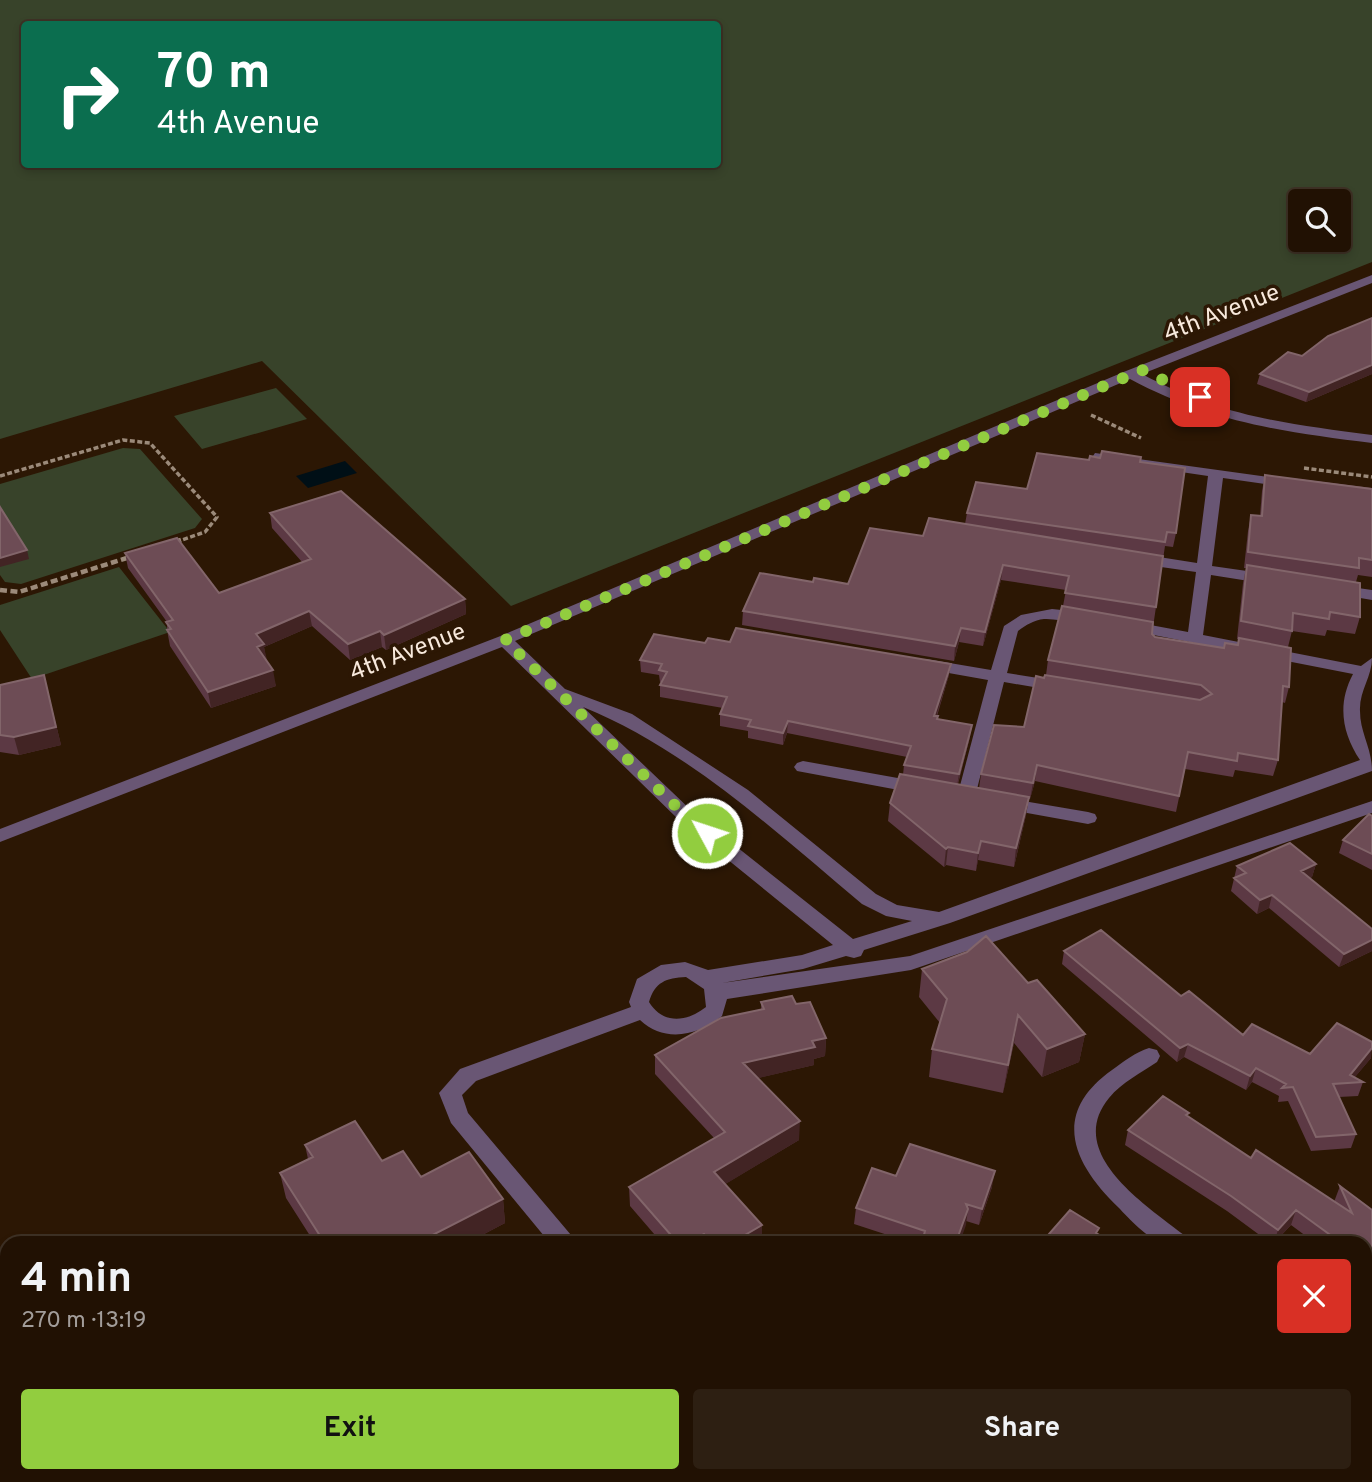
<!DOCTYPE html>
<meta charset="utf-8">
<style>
:root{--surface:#211103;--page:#2d1f12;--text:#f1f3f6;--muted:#a29d9a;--line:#3e3125;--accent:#92cd3f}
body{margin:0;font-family:Overpass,sans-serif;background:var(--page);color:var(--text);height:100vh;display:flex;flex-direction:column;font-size:26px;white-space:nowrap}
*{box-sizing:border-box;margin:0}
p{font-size:23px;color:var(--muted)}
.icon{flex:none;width:38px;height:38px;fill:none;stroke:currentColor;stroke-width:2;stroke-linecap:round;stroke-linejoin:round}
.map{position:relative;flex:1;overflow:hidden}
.side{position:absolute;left:0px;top:1236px;width:1372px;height:247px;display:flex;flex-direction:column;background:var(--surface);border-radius:21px 21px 0 0;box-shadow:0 4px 10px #0003,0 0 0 2px var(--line)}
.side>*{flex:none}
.guide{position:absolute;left:21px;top:21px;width:700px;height:147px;border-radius:7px;box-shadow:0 4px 10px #0003,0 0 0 2px var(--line);background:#0b6e4f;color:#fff;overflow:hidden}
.fabs{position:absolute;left:1288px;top:189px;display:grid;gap:14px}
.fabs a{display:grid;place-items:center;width:63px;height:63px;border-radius:7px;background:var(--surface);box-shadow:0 4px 10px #0003,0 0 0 2px var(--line);font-size:35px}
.pin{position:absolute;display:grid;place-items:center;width:60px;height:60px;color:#fff;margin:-30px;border-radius:14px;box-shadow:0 4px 10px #0006}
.me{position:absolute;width:77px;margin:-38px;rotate:310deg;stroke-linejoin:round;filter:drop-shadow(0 0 5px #0008)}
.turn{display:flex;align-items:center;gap:24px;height:147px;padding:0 21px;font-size:32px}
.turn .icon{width:91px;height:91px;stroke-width:2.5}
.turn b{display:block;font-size:49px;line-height:60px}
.round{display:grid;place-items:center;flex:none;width:74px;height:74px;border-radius:7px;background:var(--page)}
.summary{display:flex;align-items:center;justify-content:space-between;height:119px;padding:0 21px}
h1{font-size:42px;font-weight:700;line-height:52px}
.cta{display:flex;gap:14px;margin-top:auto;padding:14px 21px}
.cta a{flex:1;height:80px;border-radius:7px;background:var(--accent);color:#111;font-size:28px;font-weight:700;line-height:80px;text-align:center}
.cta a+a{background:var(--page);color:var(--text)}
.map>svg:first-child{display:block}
.green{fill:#38432a;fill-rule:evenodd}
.water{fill:#000f16}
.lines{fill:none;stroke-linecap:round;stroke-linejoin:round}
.path-far1{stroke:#9b8a7a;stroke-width:3.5;stroke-dasharray:5 2.5;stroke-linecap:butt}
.path{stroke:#9b8a7a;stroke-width:4.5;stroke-dasharray:7 3.5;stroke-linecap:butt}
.minor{fill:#695674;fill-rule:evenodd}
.major{fill:#b68ecc;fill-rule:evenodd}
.wall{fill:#5c3944}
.shaded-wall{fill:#422424}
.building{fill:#6d4c55;stroke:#82656a;stroke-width:2}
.route{stroke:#92cd3f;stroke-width:12;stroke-dasharray:0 21.6}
.labels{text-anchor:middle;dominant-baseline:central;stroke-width:7;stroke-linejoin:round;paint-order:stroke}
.street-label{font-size:24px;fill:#f8e9dc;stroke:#2c1704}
</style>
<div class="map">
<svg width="1372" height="1482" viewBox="0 0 1372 1482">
<rect width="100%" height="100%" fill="#2c1704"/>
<path class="green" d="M 0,0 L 1372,0 L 1372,262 L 511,606 L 262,361 L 0,439 ZM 718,24 L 718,164 L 24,164 L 24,24 ZM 1339,201 L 1339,240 L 1300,240 L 1300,201 Z
M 276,388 L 307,419 L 202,449 L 174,416 Z
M 123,448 L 140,449 L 202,519 L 195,528 L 21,584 L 5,582 L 0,575 L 0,484 Z
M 119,567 L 170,632 L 32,679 L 0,630 L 0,605 Z"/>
<path class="water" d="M 345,461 L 357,473 L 308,488 L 296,476 Z"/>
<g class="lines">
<path class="path-far1" d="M 1091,415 L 1141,438
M 1304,468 L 1372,477
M 0,476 L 123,440 L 150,443 L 217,517 L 205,532 L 176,542"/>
<path class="path" d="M 175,542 L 181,540
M 0,590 L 19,592 L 130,557"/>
<path class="minor" d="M 1372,275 L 1372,283 L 1142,374 C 1220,416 1286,424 1372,435 L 1372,443 C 1284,432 1210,422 1130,379 L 515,641 L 565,689 L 632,714 L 748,790 L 876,894 L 897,905 L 939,912 L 1360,760 C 1342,733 1337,704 1353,674 L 1123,629 L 1121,626 L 1123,623 L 1129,621 L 1188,632 L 1196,572 L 1140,564 L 1132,559 L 1140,554 L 1197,563 L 1208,476 L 1100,460 L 1093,456 L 1095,453 L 1290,480 L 1292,483 L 1290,486 L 1285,487 L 1223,478 L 1212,566 L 1268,574 L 1276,579 L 1268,584 L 1211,575 L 1203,635 L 1361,666 L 1372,658 C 1372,677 1359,691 1360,711 C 1360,733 1372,748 1372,771 L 950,923 L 864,950 L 861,956 L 854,958 L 846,956 L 803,969 L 722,983 L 910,956 L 1372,801 L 1372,813 L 911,970 L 727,999 L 722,1016 C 698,1036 664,1043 640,1020 L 476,1081 L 462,1095 L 468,1113 L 571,1235 L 574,1242 L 549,1242 L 451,1123 L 439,1093 L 460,1069 L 631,1007 L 629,1002 L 637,979 L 661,965 L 685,962 L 708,970 L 802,955 L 833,945 L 680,821 L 502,647 L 0,842 L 0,829 L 498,637 L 1126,371 ZM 583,707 C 687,749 776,832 862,904 L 886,916 L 912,921 L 853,939 L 694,813 ZM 686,977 L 704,989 L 706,1007 C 687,1022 663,1025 649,1002 C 655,982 666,978 686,977 Z
M 1337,585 L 1372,590 L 1372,600 L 1331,593 L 1329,590 L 1331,587 Z
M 1052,609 L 1081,612 L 1089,617 C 1079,626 1058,618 1044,619 C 1034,620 1026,625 1018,631 L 1007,673 L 1057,681 L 1065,686 L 1057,691 L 1004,682 L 975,797 L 972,801 L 960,801 L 957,797 L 988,680 L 926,669 L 918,664 L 926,659 L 991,670 L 1004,626 L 1021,615 Z
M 803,761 L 920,782 L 929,788 L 920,794 L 797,771 L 794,767 L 797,763 Z
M 1006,798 L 1088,812 L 1095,814 L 1097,818 L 1095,822 L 1088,824 L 1000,808 L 997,804 L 1000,800 Z
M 1149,1048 L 1157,1050 L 1160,1056 L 1157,1062 C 1141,1073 1122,1082 1109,1098 C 1064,1153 1146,1205 1184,1235 L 1187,1242 C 1180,1242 1168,1245 1160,1242 C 1150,1240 1127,1217 1119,1208 C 1073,1164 1050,1114 1112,1070 C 1123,1062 1136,1052 1149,1048 Z
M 1372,1343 L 1372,1365 L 1365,1367 L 1365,1345 Z
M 1041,1475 L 1081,1475 L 1078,1482 L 1038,1482 Z"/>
<path class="major" d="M 0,1291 L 7,1294 L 7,1328 L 0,1325 Z
M 68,1475 L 94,1475 L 97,1482 L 71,1482 Z"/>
</g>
<path class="wall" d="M 1372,318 L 1372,374 L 1306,402 L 1257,384 L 1260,374 L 1302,356 Z
M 1089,460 L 1140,462 L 1176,533 L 1173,547 L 1165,546 L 1152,634 L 1155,637 L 1223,648 L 1225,643 L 1237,645 L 1239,639 L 1237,639 L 1243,583 L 1246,568 L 1244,568 L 1248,531 L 1251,515 L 1260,516 L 1262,491 L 1265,475 L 1372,488 L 1372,577 L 1358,575 L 1356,582 L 1360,617 L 1355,634 L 1327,630 L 1325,636 L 1292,631 L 1288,647 L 1289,687 L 1285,703 L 1282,702 L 1278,760 L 1273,776 L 1235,770 L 1233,777 L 1185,769 L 1176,812 L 1035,781 L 1030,799 L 1029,799 L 1026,815 L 1014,867 L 978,860 L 976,871 L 946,865 L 944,867 L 888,821 L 890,803 L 903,775 L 904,765 L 907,757 L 787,733 L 783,745 L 748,738 L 748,731 L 720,726 L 720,714 L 723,708 L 660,697 L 660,685 L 662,682 L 660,682 L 659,675 L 641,672 L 640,660 L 705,643 L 730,642 L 949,675 L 937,716 L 938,719 L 970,737 L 958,784 L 979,788 L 981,774 L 1024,727 L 1046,675 L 1048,660 L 1063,606 L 1066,590 L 1001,580 L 983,646 L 959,642 L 954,661 L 742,625 L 743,611 L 813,582 L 848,584 L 923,536 L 965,524 L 967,513 L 1027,489 Z
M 270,513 L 465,599 L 466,614 L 386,650 L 382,647 L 350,660 L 312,626 L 264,647 L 266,660 L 276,686 L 211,708 L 170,646 L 167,630 L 167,622 L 128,568 L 125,553 L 219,593 L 302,562 L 272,528 Z
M 44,675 L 61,745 L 19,755 L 0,752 L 0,685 Z
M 1372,816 L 1372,870 L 1339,853 L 1343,840 Z
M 1316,864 L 1312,877 L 1310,878 L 1372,929 L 1372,951 L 1339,967 L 1269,908 L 1257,914 L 1231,891 L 1237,866 Z
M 1064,951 L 1181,996 L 1243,1035 L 1310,1054 L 1371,1058 L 1354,1078 L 1363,1082 L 1358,1096 L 1339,1097 L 1356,1134 L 1351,1148 L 1311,1151 L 1288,1101 L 1278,1102 L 1279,1096 L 1252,1082 L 1246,1090 L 1184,1057 L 1177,1062 L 1062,964 Z
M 922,969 L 1028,983 L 1085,1034 L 1079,1062 L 1042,1077 L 1014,1043 L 1003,1093 L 929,1077 L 932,1049 L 940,1023 L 919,997 Z
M 761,1002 L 796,1004 L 826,1038 L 825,1056 L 814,1059 L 814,1065 L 758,1078 L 799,1140 L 725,1184 L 762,1225 L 762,1242 L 661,1242 L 630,1206 L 629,1187 L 714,1138 L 655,1074 L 655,1055 L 761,1009 Z
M 1188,1116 L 1251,1158 L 1334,1202 L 1340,1186 L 1372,1210 L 1372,1286 L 1365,1280 L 1365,1242 L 1314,1242 L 1291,1225 L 1275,1242 L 1269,1242 L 1227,1211 L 1125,1145 L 1128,1130 Z
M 305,1145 L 382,1161 L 421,1177 L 503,1199 L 505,1223 L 469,1242 L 314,1242 L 286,1198 L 280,1173 L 308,1159 Z
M 896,1176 L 992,1187 L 979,1225 L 966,1221 L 960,1242 L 909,1242 L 854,1224 L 856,1208 Z
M 1372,1431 L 1372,1482 L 1355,1482 L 1357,1475 L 1365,1475 L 1365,1449 Z
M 744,1475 L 848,1475 L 848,1482 L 756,1482 L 756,1476 Z"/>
<path class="shaded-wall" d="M 1372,365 L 1372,374 L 1306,402 L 1309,392 Z
M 27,550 L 29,559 L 0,567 L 0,558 Z
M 1003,565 L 1001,580 L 983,646 L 985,632 Z
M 465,599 L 466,614 L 386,650 L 384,635 Z
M 309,611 L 312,626 L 264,647 L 267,660 L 260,662 L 256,634 Z
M 961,628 L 959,642 L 954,661 L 955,646 Z
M 380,631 L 382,647 L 350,660 L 348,644 Z
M 951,664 L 949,675 L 933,727 L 934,716 Z
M 273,670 L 276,686 L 211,708 L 208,692 Z
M 44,675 L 61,745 L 19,755 L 14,737 Z
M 788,721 L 787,733 L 783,745 L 783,733 Z
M 972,725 L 970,737 L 957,786 L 959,774 Z
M 1037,765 L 1035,781 L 1030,799 L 1033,783 Z
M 1029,797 L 1026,815 L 1014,867 L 1016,848 Z
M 981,841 L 978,860 L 976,871 L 978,853 Z
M 948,847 L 946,865 L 944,867 L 946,849 Z
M 1316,864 L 1312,877 L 1297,884 L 1301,871 Z
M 1272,895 L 1269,908 L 1257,914 L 1260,900 Z
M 1372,940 L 1372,951 L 1339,967 L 1344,954 Z
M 1018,1015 L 1014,1043 L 1003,1093 L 1008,1065 Z
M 1085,1034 L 1079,1062 L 1042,1077 L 1047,1049 Z
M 826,1038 L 825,1056 L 814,1059 L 814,1065 L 742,1082 L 743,1063 Z
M 1188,1044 L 1184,1057 L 1177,1062 L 1180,1048 Z
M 1372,1048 L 1371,1058 L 1350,1083 L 1350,1075 Z
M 1256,1068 L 1252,1082 L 1246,1090 L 1250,1076 Z
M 800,1121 L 799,1140 L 714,1191 L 714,1172 Z
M 995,1171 L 992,1187 L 979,1225 L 982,1209 Z
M 503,1199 L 505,1223 L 469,1242 L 419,1242 Z
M 968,1209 L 966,1225 L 960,1242 L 956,1242 Z
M 1296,1210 L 1291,1225 L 1275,1242 L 1274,1242 L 1278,1230 Z
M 762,1225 L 762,1242 L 733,1242 Z
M 704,1234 L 704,1242 L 689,1242 Z"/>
<path class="building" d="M 1372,318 L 1372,365 L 1309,392 L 1260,374 L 1288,352 L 1302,356 L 1328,336 Z
M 1102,451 L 1141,457 L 1140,462 L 1185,468 L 1176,533 L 1167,532 L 1165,542 L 967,513 L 976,482 L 1027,489 L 1037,453 L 1089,460 L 1090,456 L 1100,458 Z
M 1265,475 L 1372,489 L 1372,560 L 1359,558 L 1359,568 L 1248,552 L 1251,515 L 1262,516 Z
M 341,491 L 465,599 L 384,635 L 380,631 L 348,644 L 309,611 L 256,634 L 264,644 L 257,647 L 273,670 L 208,692 L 167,630 L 171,629 L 166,622 L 173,620 L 125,553 L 177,538 L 219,593 L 311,559 L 270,513 Z
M 0,507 L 27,550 L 0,558 Z
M 929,518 L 1163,556 L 1156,607 L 1065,593 L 1069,576 L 1003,565 L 985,632 L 961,628 L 955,646 L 743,611 L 760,573 L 813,582 L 814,578 L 848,584 L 870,528 L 923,536 Z
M 1247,565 L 1360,583 L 1360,617 L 1330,612 L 1329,619 L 1293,613 L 1292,631 L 1241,621 Z
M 1062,606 L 1153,622 L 1152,634 L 1155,637 L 1224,648 L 1225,643 L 1238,645 L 1239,638 L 1291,648 L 1289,687 L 1283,686 L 1278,760 L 1238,753 L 1237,761 L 1188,752 L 1179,796 L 1037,765 L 1033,783 L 981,774 L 994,725 L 1024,727 L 1036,676 L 1044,678 L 1045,675 L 1200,700 L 1212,694 L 1201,685 L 1048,660 Z
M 736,628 L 951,664 L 934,716 L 938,716 L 937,719 L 972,725 L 959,774 L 904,765 L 911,746 L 788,721 L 783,733 L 748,726 L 751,720 L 720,714 L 727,697 L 660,685 L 667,672 L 659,670 L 662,664 L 640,660 L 654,634 L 705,643 L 708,638 L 730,642 Z
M 44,675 L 56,727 L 14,737 L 0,735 L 0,685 Z
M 900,774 L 1029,797 L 1016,848 L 981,841 L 978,853 L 948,847 L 946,849 L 890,803 Z
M 1369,814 L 1372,816 L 1372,854 L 1343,840 Z
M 1290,843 L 1316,864 L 1301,871 L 1372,929 L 1372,940 L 1344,954 L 1272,895 L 1260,900 L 1234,878 L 1246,873 L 1237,866 Z
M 1101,930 L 1181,996 L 1189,991 L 1243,1035 L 1252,1024 L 1310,1054 L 1337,1023 L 1372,1042 L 1372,1048 L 1350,1075 L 1363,1082 L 1333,1084 L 1356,1134 L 1316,1137 L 1293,1087 L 1282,1088 L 1286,1084 L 1256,1068 L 1250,1076 L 1188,1044 L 1180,1048 L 1064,951 Z
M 986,936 L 1028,983 L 1037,980 L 1085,1034 L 1047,1049 L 1018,1015 L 1008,1065 L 932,1049 L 947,999 L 922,969 L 967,952 Z
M 792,996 L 796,1004 L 810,1002 L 826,1038 L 812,1041 L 815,1047 L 743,1063 L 800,1121 L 714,1172 L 762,1225 L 733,1242 L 711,1242 L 704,1234 L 689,1242 L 677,1242 L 629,1187 L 725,1132 L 655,1055 L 721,1018 L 764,1009 L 761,1002 Z
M 1163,1096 L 1189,1113 L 1186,1115 L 1251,1158 L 1256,1150 L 1352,1213 L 1340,1186 L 1372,1210 L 1372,1266 L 1365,1261 L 1365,1242 L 1340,1242 L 1296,1210 L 1278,1230 L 1231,1196 L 1128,1130 Z
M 355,1121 L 382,1161 L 403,1151 L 421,1177 L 469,1152 L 503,1199 L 419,1242 L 324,1242 L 280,1173 L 313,1157 L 305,1145 Z
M 910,1144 L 995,1171 L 982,1209 L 966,1204 L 968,1209 L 956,1242 L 922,1242 L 925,1231 L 856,1208 L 872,1168 L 896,1176 Z
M 1070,1210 L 1099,1228 L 1096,1233 L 1112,1242 L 1042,1242 Z
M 1372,1434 L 1372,1482 L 1357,1482 L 1359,1475 L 1365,1475 L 1365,1457 Z
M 756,1475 L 848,1475 L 848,1482 L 771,1482 L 771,1477 L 756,1476 Z
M 1151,1475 L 1213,1475 L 1218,1478 L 1216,1482 L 1148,1482 Z"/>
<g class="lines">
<path class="route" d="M 707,833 L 687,817 L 505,640 L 1142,370 L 1200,397"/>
</g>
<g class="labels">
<g class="street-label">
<text transform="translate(1222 314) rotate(-21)">4th Avenue</text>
<text transform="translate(408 653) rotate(-21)">4th Avenue</text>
</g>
</g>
</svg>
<div class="fabs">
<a><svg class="icon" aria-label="search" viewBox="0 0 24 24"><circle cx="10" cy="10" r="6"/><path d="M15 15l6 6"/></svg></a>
</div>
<div class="pin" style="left:1200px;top:397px;background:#d93025"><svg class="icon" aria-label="arrive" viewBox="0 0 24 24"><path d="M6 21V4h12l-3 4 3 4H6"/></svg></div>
<svg class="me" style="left:707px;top:833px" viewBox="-20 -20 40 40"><circle r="17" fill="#92cd3f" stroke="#fff" stroke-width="3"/><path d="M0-11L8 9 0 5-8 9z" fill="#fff"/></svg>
<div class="guide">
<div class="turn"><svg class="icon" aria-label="right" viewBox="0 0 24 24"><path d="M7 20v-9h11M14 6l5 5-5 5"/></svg><div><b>70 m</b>4th Avenue</div></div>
</div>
<section class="side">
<div class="summary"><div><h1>4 min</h1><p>270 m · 13:19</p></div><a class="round" style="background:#d93025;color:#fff"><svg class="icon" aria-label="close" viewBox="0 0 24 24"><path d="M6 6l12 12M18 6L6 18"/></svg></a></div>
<div class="cta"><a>Exit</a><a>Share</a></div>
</section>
</div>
